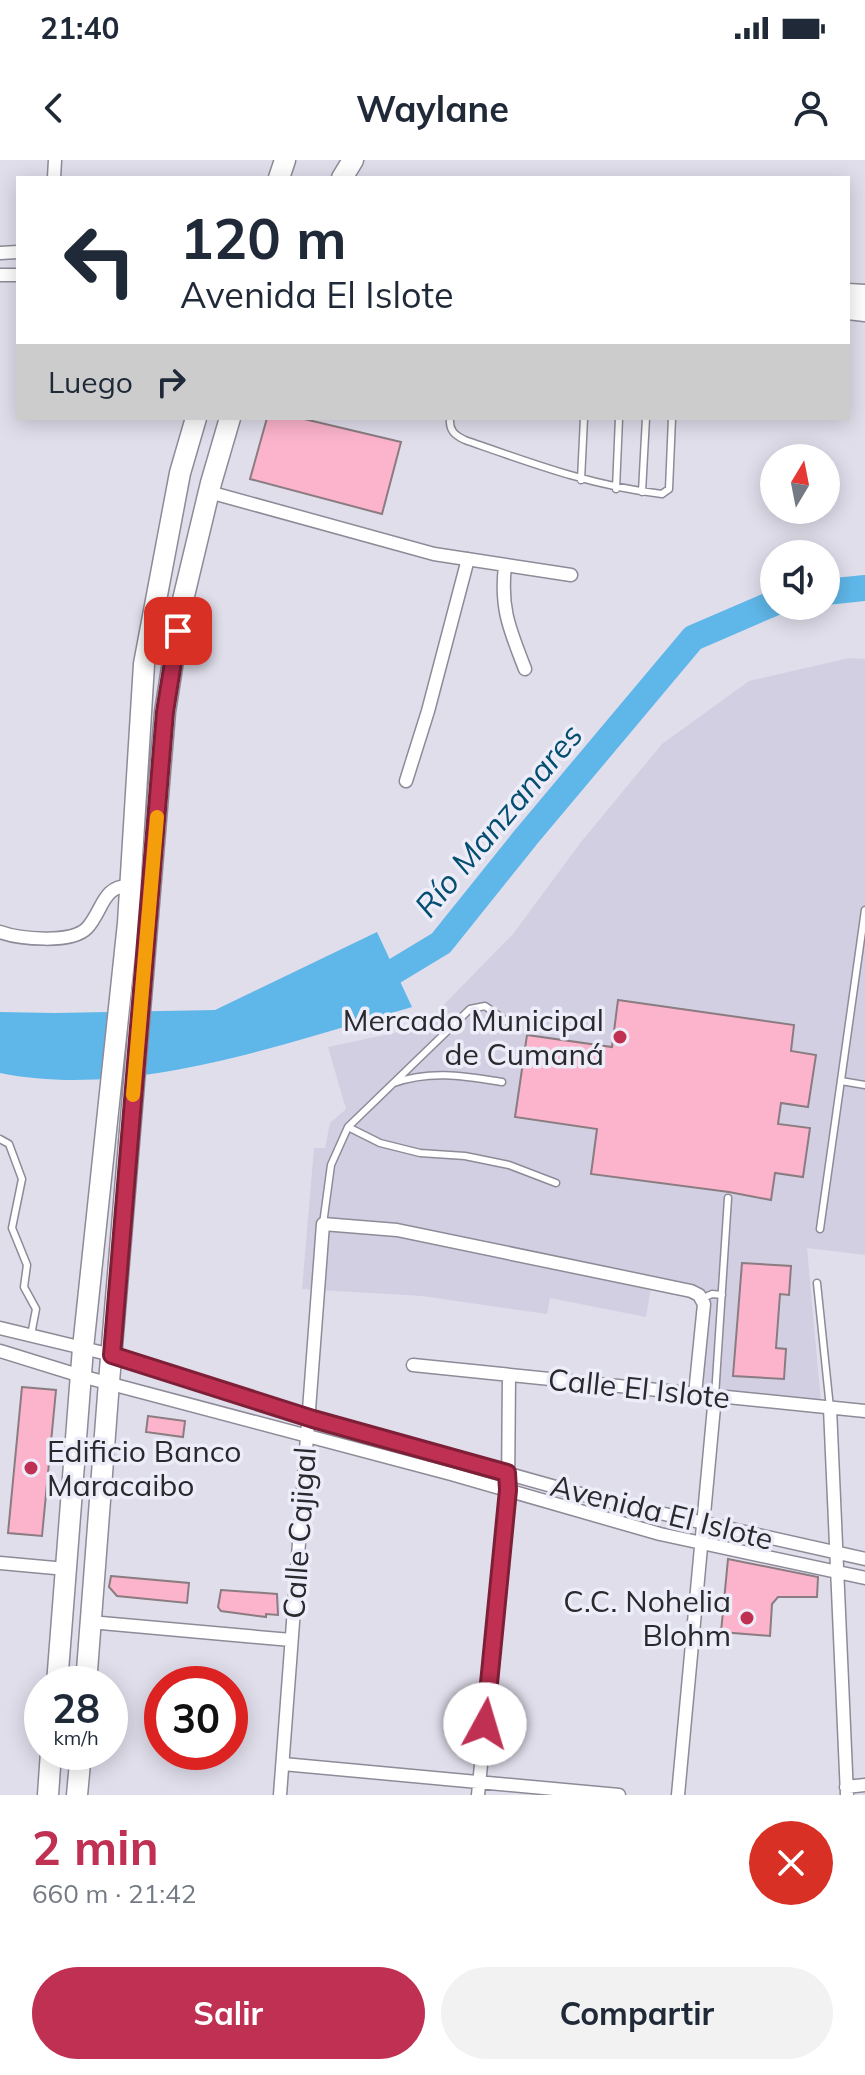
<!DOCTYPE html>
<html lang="es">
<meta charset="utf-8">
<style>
:root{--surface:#fff;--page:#f2f2f3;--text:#1f2937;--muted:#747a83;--accent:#c03053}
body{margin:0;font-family:Mulish,sans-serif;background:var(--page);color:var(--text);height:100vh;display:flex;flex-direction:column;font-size:30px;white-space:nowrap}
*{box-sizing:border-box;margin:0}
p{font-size:26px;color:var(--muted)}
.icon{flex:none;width:44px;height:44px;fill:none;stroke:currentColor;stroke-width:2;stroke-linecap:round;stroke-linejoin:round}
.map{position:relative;height:1635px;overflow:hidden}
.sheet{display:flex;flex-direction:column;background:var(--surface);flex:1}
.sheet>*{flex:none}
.hud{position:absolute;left:16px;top:16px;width:834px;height:244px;border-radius:0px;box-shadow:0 4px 20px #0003;background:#fff;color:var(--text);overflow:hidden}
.needle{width:52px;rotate:10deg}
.fabs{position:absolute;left:760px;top:284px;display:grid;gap:16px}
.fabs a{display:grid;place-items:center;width:80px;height:80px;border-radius:50%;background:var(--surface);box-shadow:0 4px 20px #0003;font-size:40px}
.speed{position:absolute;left:24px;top:1506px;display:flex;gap:16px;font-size:40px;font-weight:700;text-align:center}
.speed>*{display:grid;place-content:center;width:104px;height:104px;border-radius:50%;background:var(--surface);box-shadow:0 4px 20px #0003;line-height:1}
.speed small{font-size:20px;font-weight:400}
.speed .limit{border:12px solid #d22;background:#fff;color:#111}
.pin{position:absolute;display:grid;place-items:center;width:68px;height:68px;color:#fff;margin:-34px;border-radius:16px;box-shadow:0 4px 12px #0006}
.me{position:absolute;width:88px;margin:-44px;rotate:6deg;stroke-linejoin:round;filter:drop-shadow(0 0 6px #0008)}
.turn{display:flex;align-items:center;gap:28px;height:168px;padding:0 32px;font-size:36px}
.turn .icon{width:104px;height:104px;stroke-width:2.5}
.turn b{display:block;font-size:56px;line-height:68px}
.then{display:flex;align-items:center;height:76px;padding:0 32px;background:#0003;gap:16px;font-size:30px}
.round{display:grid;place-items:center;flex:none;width:84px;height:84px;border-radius:42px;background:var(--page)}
.overview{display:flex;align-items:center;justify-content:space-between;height:136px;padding:0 32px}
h1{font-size:48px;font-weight:700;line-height:60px;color:var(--accent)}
.action{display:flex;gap:16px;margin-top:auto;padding:16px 32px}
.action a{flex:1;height:92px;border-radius:48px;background:var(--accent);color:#fff;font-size:32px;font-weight:700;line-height:92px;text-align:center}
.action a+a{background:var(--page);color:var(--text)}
.status{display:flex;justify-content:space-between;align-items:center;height:56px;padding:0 40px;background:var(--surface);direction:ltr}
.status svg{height:22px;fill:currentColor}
header{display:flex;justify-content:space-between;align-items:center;height:104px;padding:0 32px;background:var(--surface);font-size:36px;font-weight:700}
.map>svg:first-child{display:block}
.built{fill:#d2cfe2}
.water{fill:#5fb7e9}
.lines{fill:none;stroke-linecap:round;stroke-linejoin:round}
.river{stroke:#5fb7e9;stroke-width:26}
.building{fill:#fcb4cc;stroke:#8a7c80;stroke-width:2}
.lane-casing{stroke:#8d8b97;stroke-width:9}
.street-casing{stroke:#8d8b97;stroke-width:15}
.secondary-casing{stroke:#8d8b97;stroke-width:21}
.primary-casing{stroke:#8d8b97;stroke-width:23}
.lane{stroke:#fff;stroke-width:6}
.street{stroke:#fff;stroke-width:12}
.secondary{stroke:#fff;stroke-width:18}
.primary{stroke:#fff;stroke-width:20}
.route-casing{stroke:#7d1f36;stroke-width:20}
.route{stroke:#c03053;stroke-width:14}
.slow{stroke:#f59e0b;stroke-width:14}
.poi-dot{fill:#c03053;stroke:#edecf9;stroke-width:3}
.labels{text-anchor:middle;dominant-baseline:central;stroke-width:7;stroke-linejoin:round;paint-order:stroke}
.poi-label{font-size:30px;fill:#2a292e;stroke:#edecf9;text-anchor:end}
.street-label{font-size:30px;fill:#2a292e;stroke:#edecf9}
.water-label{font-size:32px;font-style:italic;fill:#044e70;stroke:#edecf9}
</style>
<div class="status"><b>21:40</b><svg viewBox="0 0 49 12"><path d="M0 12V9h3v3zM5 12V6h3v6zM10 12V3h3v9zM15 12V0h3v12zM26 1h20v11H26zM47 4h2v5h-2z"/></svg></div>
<header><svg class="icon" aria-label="back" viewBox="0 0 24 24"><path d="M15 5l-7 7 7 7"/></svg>Waylane<svg class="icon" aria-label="person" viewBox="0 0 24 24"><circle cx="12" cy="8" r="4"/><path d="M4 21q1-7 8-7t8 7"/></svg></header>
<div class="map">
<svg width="865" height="1635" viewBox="0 0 865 1635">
<rect width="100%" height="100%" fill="#e0deeb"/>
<path class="built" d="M 849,498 L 865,499 L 865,1095 L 807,1088 L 821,1243 L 702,1232 L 709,1144 L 705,1131 L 699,1126 L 653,1116 L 646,1157 L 550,1138 L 547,1154 L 422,1136 L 302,1129 L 314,988 L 325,988 L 330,963 L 346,949 L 328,887 L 422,867 L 513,774 L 581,682 L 662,584 L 749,521 Z"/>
<path class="water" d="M 377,772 L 412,847 C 285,883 132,940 0,913 L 0,852 L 55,853 L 215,850 Z"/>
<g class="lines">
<path class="river" d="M 826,432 L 865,428
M 365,829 L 441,783 L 526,677 L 693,478 L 774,443"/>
</g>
<path class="building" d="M 267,258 L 300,258 L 401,282 L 382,354 L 250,319 Z
M 618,840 L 794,865 L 791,891 L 816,895 L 808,947 L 781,943 L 778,964 L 810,968 L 803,1017 L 775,1013 L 771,1040 L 729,1032 L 591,1014 L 597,969 L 515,957 L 527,875 L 612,887 Z
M 742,1103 L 791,1106 L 789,1135 L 780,1134 L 776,1188 L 786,1189 L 784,1219 L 733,1216 Z
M 22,1227 L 56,1230 L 42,1376 L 8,1373 Z
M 148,1256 L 185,1261 L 183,1277 L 146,1272 Z
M 728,1399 L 818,1417 L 817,1437 L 778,1437 L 772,1444 L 770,1476 L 721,1472 Z
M 111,1416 L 189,1423 L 187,1443 L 117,1436 L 109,1427 Z
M 221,1430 L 277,1434 L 278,1455 L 266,1454 L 266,1457 L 221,1451 L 218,1447 Z"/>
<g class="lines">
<g class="lane-casing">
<path id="lane" d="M 450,258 C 449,270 454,275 465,280 C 531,303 592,326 662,334 L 669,329 L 672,258
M 581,320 L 584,258
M 616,329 L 619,258
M 642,332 L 646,258
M 841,921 L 865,925
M 394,923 C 431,910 464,916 502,922
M 348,967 L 380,983 L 420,993 L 465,996 L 509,1005 L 556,1023
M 0,979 L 9,984 L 22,1019 L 12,1068 L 27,1105 L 24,1127 L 36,1149 L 31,1175
M 323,1064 L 331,1005 L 348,967 L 470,849 L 485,846 L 509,863
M 820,1069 L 865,750
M 817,1123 L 830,1248
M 701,1139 L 712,1134 L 722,1135
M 715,1236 L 728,1038"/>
</g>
<g class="street-casing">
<path id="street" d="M 54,18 L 55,0
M 0,93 L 18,92
M 0,115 L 18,115
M 209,332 L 434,394 L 571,415
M 505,406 C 500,449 510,470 525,509
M 406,621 L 428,551 L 468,399
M 0,772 C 19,779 72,784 87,768 C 103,751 102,725 130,726
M 0,1168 L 112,1195 L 313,1259 L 602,1340 L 865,1399
M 0,1191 L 81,1216 L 451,1314 L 660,1374 L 865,1418
M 413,1205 L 865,1251
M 830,1248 L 847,1635
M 0,1403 L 66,1409
M 90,1462 L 291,1480
M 283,1604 L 619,1635
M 846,1627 L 865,1625
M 280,1635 L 323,1064 L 397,1070 L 691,1131 L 699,1135 L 704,1144 L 695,1234
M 478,1635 L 508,1330 L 509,1215
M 678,1635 L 715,1236"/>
</g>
<g class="secondary-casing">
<path id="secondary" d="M 848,133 L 865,134
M 848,150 L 865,152"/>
</g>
<g class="primary-casing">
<path id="primary" d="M 279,18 L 285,0
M 342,18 L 353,0
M 57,1524 L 83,1188 L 128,763 L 144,504 L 180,313 L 196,258
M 86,1524 L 109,1222 L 165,552 L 182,444 L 211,323 L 230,258
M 48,1635 L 51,1592
M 77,1635 L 81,1592"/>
</g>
<use href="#lane" class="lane"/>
<use href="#street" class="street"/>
<use href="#secondary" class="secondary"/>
<use href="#primary" class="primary"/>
</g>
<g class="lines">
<g class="route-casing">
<path id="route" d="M 178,471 L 165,552 L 112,1195 L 313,1259 L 507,1313 L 508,1330 L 485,1564"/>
</g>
<use href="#route" class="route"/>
<path class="slow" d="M 133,935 L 157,657"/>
</g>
<g class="poi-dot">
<circle cx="620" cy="877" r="8"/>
<circle cx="31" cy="1308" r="8"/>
<circle cx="747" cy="1458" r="8"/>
</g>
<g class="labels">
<g class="poi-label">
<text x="604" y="860">Mercado Municipal<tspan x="604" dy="34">de Cumaná</tspan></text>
<text x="47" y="1291" text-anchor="start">Edificio Banco<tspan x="47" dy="34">Maracaibo</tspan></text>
<text x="731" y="1441">C.C. Nohelia<tspan x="731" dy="34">Blohm</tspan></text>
</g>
<g class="street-label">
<text transform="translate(639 1228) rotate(6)">Calle El Islote</text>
<text transform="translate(662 1352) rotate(14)">Avenida El Islote</text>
<text transform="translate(299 1373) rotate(-86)">Calle Cajigal</text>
</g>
<g class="water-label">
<text transform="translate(498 660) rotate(-50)">Río Manzanares</text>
</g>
</g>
</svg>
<div class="fabs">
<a><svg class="needle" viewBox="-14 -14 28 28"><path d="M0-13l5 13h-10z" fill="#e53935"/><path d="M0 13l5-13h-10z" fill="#747a83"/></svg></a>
<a><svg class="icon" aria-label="sound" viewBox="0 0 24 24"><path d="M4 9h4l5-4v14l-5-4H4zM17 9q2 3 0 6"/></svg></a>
</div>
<div class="speed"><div>28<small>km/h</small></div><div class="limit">30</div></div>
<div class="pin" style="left:178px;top:471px;background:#d93025"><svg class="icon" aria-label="arrive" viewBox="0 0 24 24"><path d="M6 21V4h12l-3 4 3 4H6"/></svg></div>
<svg class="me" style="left:485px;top:1564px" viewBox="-20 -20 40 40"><circle r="19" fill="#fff"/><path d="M0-13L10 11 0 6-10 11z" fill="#c03053"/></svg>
<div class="hud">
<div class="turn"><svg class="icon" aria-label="left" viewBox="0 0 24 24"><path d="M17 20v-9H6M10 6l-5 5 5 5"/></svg><div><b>120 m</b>Avenida El Islote</div></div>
<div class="then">Luego<svg class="icon" aria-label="right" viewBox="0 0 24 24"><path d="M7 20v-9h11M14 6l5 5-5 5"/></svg></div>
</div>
</div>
<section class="sheet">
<div class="overview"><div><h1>2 min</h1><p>660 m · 21:42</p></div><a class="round" style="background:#d93025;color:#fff"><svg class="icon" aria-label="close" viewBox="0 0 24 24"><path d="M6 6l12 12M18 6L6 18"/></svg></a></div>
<div class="action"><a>Salir</a><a>Compartir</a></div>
</section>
